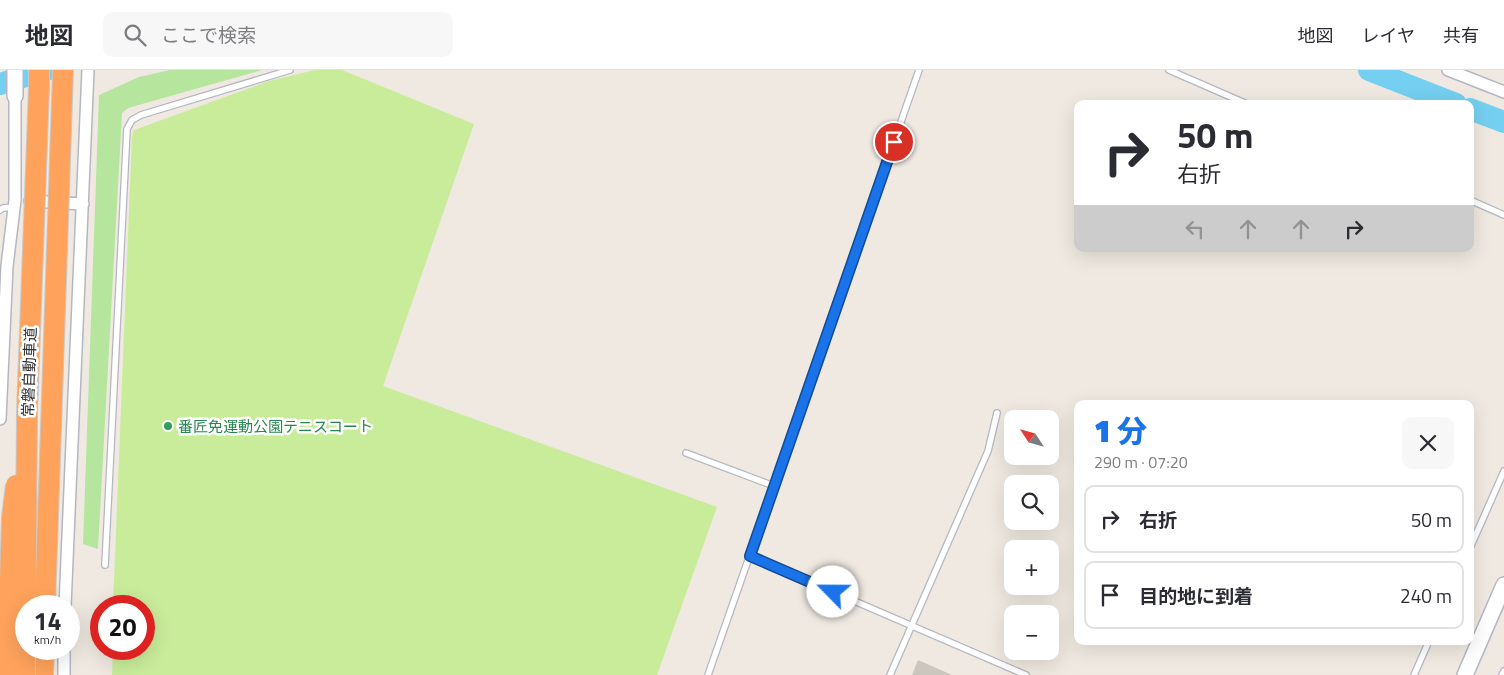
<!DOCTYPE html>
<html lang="ja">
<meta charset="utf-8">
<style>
:root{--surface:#fff;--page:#f7f7f7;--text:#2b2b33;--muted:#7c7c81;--line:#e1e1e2;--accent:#1a73e8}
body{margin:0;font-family:"Titillium Web","Noto Sans JP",sans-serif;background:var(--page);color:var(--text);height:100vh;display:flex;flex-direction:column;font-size:19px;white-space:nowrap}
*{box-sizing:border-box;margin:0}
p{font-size:16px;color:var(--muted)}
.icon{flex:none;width:28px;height:28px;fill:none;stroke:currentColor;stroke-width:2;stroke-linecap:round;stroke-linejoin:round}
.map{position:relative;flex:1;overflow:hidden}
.sheet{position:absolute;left:1074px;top:330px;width:400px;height:245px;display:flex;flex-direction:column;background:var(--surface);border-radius:10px;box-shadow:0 5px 20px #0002}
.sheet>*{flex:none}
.banner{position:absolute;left:1074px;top:30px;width:400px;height:152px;border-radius:10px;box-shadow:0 5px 20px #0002;background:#fff;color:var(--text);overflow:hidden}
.needle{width:32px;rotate:306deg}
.tools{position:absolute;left:1004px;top:340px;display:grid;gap:10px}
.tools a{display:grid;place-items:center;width:55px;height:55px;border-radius:10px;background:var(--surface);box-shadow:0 5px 20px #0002;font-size:25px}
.speed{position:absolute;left:15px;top:525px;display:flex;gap:10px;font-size:25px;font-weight:700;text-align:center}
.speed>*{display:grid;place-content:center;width:65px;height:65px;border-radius:50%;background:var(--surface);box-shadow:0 5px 20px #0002;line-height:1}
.speed small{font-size:12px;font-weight:400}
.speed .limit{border:8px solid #d22;background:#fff;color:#111}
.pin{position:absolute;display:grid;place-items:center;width:42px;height:42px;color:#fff;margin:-21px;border:2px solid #fff;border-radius:50%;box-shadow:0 1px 5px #0007}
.me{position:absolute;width:55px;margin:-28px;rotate:293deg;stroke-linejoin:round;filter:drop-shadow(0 0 4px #0008)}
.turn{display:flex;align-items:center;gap:18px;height:105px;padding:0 20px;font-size:22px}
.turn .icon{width:65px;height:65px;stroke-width:2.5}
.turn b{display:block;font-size:35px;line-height:42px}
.lanes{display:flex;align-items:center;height:48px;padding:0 20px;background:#0003;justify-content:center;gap:25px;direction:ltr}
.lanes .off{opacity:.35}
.round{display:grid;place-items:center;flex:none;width:52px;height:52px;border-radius:10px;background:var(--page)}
.overview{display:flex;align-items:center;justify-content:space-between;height:85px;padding:0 20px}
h1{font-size:30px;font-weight:800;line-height:38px;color:var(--accent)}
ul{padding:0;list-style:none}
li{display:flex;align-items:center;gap:15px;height:68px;margin:0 10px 8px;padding:0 10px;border:2px solid var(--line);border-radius:10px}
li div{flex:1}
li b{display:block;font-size:19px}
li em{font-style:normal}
header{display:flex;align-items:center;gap:30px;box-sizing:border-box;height:70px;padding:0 25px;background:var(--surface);border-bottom:1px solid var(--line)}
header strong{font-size:24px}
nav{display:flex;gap:28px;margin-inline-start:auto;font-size:18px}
.search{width:350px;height:45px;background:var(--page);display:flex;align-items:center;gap:12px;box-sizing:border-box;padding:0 18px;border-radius:10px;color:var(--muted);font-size:19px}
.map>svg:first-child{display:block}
.green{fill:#b6e59e}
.pitch{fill:#c9ec9a}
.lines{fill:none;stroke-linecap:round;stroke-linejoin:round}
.river{stroke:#75cff0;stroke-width:22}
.building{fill:#cbc7bf}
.lane-casing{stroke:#b4b7c1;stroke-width:8}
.street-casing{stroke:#b4b7c1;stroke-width:14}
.secondary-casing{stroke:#b4b7c1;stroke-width:18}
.highway-casing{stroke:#c9c9c9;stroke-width:22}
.lane{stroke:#fff;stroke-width:5.5}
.street{stroke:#fff;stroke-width:11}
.secondary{stroke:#fff;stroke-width:15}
.highway{stroke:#ffa35c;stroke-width:20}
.highway-bridge-casing{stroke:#c9c9c9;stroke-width:22;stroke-linecap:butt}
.highway-bridge{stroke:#ffa35c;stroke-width:20}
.route-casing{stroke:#114b97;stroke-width:12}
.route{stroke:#1a73e8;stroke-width:9}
.leisure-dot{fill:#2e9e5b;stroke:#fff;stroke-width:2}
.labels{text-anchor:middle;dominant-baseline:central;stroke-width:5;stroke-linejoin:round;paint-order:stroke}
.street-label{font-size:15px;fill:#2e2e2e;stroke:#fff}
.leisure-label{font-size:15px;fill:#27864d;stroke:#fff;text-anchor:start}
</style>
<header>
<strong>地図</strong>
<div class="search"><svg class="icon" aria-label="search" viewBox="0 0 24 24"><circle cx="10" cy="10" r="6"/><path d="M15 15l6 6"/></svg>ここで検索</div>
<nav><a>地図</a><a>レイヤ</a><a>共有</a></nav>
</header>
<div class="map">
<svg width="1504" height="605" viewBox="0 0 1504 605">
<rect width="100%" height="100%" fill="#efe9e1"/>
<path class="green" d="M 170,0 L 262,0 L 128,38 L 122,43 L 98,479 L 83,474 L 99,25 L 139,7 Z"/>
<path class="pitch" d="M 315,0 L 342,0 L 474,54 L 383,316 L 717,437 L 657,605 L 112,605 L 113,579 L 144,579 L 144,536 L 113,536 L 132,66 L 134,60 L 269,11 Z"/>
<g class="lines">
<path class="river" d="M 1369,0 L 1456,34
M 0,14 L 46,0
M 1470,39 L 1504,52"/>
</g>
<path class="building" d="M 918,590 L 952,605 L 912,605 Z"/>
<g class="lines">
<g class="lane-casing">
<path id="lane" d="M 1169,0 L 1247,34
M 1470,130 L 1504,145
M 0,140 L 3,138 L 14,137
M 686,383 L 774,416
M 1470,478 L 1504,401
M 750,486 L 1026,605
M 105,495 L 127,59 L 132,50 L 141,45 L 290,0
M 708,605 L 919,0
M 890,605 L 988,381 L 997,343
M 1414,605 L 1429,571
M 1502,605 L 1504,601"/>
</g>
<g class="street-casing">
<path id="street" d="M 1448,0 L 1504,22
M 30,131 L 83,134
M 0,349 L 7,196 L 15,130 L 15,26
M 65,536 L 88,0
M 64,605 L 64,579"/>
</g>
<g class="secondary-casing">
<path id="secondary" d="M 15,26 L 15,0
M 1465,605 L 1504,515"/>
</g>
<g class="highway-casing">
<path id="highway" d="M 39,18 L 39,0
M 43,605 L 44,579"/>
</g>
<use href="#lane" class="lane"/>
<use href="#street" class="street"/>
<use href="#secondary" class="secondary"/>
<use href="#highway" class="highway"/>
<g class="highway-bridge-casing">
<path id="highway-bridge" d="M 45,536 L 63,0
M 7,605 L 12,447 L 16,415
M 25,605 L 27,342 L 39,18"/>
</g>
<use href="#highway-bridge" class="highway-bridge"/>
</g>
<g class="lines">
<g class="route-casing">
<path id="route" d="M 833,522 L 750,486 L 894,72"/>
</g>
<use href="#route" class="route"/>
</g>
<circle class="leisure-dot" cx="168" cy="356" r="5"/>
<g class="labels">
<g class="street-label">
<text transform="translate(29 302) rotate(-88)">常磐自動車道</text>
</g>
<g class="leisure-label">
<text x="178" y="356">番匠免運動公園テニスコート</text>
</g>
</g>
</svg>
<div class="tools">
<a><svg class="needle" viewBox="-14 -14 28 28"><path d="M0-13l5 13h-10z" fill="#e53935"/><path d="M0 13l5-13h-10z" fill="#7c7c81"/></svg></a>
<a><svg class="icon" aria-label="search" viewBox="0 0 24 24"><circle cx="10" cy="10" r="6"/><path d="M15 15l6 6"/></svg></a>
<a>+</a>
<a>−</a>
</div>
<div class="speed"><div>14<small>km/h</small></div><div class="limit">20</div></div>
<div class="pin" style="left:894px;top:72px;background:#d93025"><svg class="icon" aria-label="arrive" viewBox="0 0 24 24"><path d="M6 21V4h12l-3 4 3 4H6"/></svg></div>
<svg class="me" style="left:833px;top:522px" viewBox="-20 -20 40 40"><circle r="19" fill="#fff"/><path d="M0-13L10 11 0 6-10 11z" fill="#1a73e8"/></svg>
<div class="banner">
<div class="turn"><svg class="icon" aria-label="right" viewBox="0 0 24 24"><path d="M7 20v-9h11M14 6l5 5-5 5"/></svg><div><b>50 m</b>右折</div></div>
<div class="lanes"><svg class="icon off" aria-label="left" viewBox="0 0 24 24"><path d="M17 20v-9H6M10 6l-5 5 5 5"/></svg><svg class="icon off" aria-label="ahead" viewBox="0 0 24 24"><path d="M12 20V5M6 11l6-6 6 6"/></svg><svg class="icon off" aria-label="ahead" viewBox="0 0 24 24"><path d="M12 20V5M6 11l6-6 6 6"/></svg><svg class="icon" aria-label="right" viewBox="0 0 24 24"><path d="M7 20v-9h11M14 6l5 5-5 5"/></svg></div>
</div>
<section class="sheet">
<div class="overview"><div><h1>1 分</h1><p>290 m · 07:20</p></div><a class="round"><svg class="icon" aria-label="close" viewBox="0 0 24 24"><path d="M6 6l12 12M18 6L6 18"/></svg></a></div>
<ul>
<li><svg class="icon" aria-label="right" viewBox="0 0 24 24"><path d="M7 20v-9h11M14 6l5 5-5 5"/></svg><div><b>右折</b></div><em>50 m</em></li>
<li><svg class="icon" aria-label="arrive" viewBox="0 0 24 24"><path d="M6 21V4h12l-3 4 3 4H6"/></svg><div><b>目的地に到着</b></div><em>240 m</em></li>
</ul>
</section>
</div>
